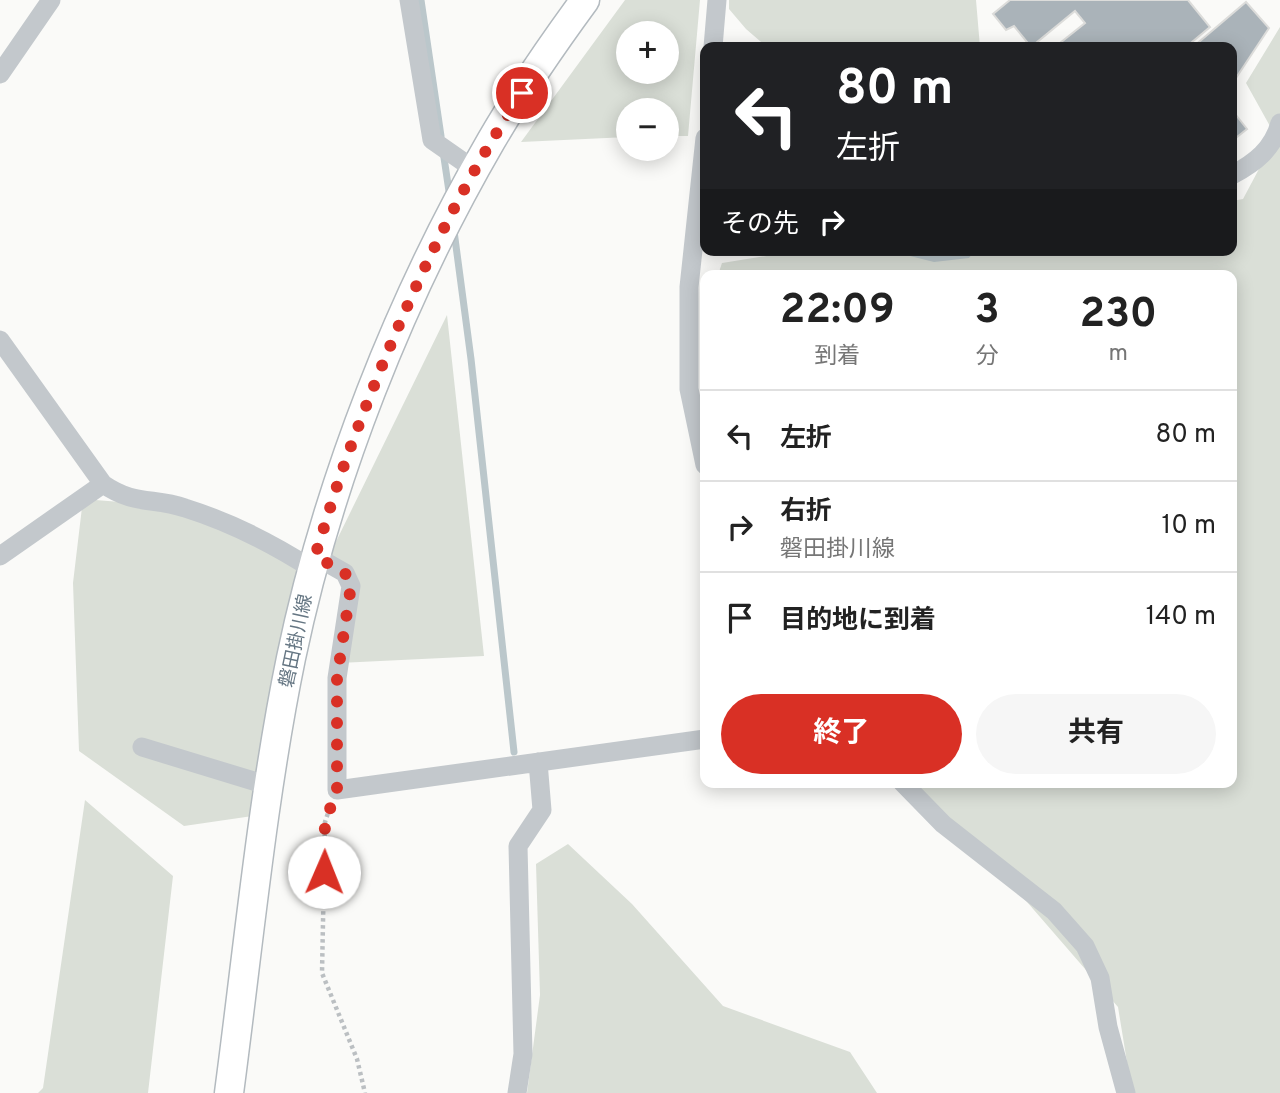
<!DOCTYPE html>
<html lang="ja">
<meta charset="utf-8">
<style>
:root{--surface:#fff;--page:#f6f6f6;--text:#222;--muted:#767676;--line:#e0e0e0;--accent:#d93025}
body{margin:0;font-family:Overpass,"Noto Sans JP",sans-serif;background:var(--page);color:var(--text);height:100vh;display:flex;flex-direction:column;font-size:26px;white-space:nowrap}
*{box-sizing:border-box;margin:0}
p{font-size:23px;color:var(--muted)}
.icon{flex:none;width:38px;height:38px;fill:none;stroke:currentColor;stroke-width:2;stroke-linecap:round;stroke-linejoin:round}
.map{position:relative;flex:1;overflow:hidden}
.details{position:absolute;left:700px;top:270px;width:537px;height:518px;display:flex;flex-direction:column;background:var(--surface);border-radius:14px;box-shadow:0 4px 18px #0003}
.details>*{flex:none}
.top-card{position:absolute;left:700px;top:42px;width:537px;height:214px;border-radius:14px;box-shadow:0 4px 18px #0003;background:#202124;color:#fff;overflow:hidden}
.controls{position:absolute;left:616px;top:21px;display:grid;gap:14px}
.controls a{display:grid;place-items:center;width:63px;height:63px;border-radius:50%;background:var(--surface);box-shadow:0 4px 18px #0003;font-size:35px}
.pin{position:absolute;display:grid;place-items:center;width:60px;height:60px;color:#fff;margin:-30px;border:4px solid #fff;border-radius:50%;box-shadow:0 2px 7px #0007}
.me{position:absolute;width:77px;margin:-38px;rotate:1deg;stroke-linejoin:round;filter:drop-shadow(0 0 5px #0008)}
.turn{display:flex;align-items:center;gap:24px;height:147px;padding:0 21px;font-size:32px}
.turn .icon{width:91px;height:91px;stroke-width:2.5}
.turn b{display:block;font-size:49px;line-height:60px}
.then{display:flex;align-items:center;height:66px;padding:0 21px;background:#0003;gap:14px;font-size:26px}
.eta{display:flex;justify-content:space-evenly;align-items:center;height:119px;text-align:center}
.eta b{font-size:42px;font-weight:700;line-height:49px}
.cta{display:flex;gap:14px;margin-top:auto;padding:14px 21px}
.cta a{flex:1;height:80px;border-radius:42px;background:var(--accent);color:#fff;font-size:28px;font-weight:700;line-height:80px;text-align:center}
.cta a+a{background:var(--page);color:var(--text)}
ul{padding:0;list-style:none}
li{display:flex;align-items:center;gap:21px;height:91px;padding:0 21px;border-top:2px solid var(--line)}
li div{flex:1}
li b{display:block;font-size:26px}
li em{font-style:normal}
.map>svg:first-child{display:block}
.green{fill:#dadfd7;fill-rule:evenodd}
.water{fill:#bbc7cb}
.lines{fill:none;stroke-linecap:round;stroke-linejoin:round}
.stream{stroke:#bbc7cb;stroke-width:7}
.building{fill:#aab3b9;stroke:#dcdcda;stroke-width:2}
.secondary-casing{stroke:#b3babf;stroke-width:31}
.path{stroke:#bbbfc2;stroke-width:4.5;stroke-dasharray:3.5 3.5;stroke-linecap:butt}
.minor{stroke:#c3c8cc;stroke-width:19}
.secondary{stroke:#fff;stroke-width:28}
.route{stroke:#d93025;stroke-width:12;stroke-dasharray:0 21.6}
.labels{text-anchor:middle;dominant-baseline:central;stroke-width:7;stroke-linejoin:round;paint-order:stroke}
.street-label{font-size:19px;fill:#657683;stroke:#fff}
</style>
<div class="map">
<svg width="1280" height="1093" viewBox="0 0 1280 1093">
<rect width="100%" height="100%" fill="#fafaf8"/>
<path class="green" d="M 625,0 L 700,0 L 688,136 L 667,136 L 667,110 L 628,110 L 628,137 L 521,142 ZM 628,33 L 667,33 L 667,72 L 628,72 Z
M 729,0 L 976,0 L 980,47 L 767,47 L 746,29 L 729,9 Z
M 1280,27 L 1280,1093 L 1132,1093 L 1118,1007 L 995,865 L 910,782 L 1232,782 L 1232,275 L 718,275 L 722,263 L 804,250 L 1232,250 L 1232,201 L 1243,199 L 1276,137 L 1246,83 Z
M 705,308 L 705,405 L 703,399 L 703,315 Z
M 447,315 L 484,656 L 339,663 L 351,586 L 326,562 Z
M 83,499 L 183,507 L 312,569 L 266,814 L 184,826 L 79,751 L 73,583 Z
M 85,800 L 173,876 L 148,1093 L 38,1093 L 43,1088 Z
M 568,844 L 632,904 L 723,1006 L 850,1052 L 877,1093 L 527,1093 L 540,995 L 536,864 Z"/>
<path class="water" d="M 975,250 L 969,258 L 934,262 L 890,251 Z"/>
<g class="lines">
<path class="stream" d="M 421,0 L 441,136
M 443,151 L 450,198
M 454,231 L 471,359 L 514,752"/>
</g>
<path class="building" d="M 1010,0 L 1188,0 L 1210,27 L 1186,47 L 1055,47 L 1085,23 L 1075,11 L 1031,47 L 1014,26 L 1006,30 L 993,14 Z
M 1246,2 L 1269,28 L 1232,84 L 1232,47 L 1193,47 Z
M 1232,110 L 1247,129 L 1232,141 Z"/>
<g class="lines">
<g class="secondary-casing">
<path id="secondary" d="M 229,1093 C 248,950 262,799 291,658 C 328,481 400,298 491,141 C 519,93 552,45 585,0"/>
</g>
<path class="path" d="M 330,807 L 325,822 L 322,973 L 357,1059 L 365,1093"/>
<path class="minor" d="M 409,0 L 432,140 L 475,170
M 713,47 L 717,0
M 0,74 L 51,0
M 705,138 L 689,287 L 689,389 L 705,465
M 1232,175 C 1255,163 1273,149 1280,123
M 0,340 L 103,484 C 135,506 153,497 185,508 C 230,522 273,544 312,569
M 0,556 L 103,484
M 315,556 L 345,573 L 351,586 L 337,678 L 337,790 L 705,739
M 142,747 L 270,786
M 902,782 L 943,824 L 1054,911 L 1085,946 L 1100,978 L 1108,1027 L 1126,1093
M 517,1093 L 523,1054 L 518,846 L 542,810 L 538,762"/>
<use href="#secondary" class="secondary"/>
</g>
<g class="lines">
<path class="route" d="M 324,872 L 325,822 L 337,790 L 337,678 L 351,586 L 345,573 L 315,556 C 326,522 336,487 348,454 C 394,329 448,204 522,93"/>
</g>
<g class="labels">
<g class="street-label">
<text transform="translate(297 641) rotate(-78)">磐田掛川線</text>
</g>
</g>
</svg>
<div class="controls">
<a>+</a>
<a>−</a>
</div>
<div class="pin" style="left:522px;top:93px;background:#d93025"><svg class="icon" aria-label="arrive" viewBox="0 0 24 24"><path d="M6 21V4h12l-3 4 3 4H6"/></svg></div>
<svg class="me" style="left:324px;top:872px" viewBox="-20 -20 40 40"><circle r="19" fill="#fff"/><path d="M0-13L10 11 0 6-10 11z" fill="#d93025"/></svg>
<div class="top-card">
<div class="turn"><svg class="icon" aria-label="left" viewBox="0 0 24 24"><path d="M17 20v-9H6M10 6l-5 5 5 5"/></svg><div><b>80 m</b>左折</div></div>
<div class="then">その先<svg class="icon" aria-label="right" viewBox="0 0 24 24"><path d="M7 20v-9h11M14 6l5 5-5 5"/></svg></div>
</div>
<section class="details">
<div class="eta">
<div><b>22:09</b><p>到着</p></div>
<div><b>3</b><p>分</p></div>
<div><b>230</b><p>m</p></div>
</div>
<ul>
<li><svg class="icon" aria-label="left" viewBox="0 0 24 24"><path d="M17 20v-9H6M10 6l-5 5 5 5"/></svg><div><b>左折</b></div><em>80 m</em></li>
<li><svg class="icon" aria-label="right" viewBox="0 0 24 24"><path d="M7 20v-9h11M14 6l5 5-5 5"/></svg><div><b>右折</b><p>磐田掛川線</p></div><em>10 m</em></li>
<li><svg class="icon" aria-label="arrive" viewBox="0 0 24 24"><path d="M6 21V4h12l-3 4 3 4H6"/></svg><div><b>目的地に到着</b></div><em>140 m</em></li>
</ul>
<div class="cta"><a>終了</a><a>共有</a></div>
</section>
</div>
